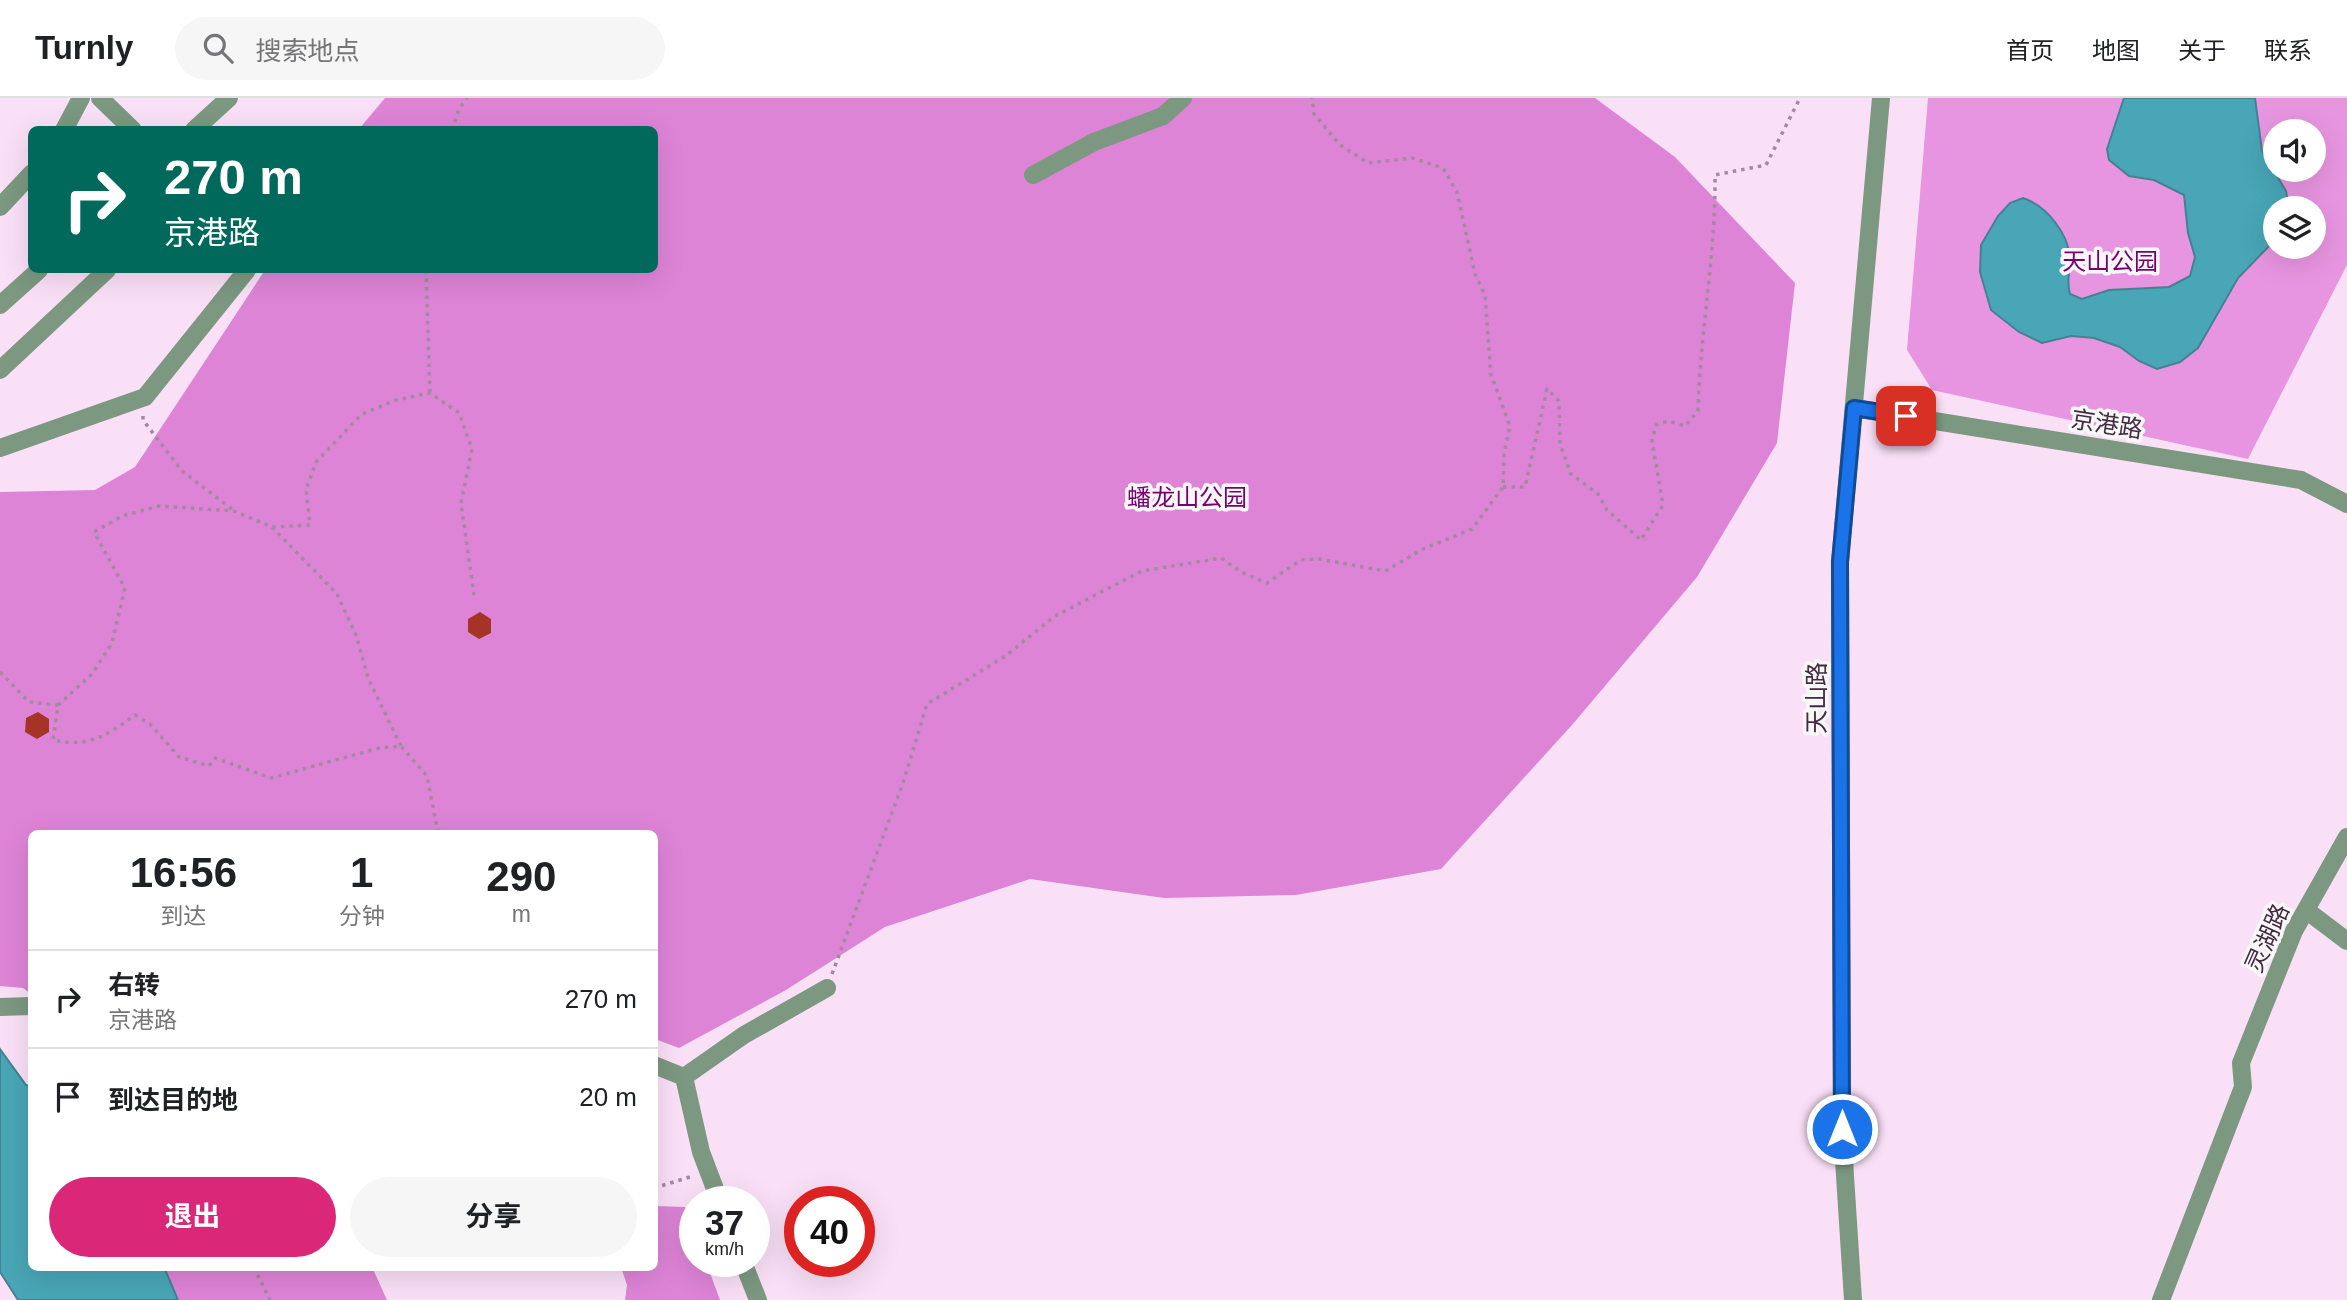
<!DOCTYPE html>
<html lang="zh">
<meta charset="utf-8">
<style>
:root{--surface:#fff;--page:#f6f6f6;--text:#202124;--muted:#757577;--line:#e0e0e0;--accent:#db2777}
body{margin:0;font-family:Arial,"Noto Sans SC",sans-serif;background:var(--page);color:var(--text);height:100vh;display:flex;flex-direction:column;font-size:26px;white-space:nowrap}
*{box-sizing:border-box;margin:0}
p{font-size:23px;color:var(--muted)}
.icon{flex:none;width:38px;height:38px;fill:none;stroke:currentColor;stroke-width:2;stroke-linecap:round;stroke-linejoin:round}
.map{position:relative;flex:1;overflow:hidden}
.drawer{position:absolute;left:28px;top:732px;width:630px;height:441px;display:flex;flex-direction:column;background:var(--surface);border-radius:10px;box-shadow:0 7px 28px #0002}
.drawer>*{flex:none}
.top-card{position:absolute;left:28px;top:28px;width:630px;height:147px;border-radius:10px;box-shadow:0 7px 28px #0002;background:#00695c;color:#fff;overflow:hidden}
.buttons{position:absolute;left:2263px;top:21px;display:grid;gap:14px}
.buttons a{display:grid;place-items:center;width:63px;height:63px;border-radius:50%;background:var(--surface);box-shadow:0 7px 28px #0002;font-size:35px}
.speed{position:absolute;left:679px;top:1088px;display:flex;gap:14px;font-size:35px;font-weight:700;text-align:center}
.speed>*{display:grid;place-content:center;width:91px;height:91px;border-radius:50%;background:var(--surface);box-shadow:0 7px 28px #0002;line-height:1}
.speed small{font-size:18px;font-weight:400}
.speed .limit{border:10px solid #d22;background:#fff;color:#111}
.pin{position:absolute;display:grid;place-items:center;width:60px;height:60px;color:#fff;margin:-30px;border-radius:14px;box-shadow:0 4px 10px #0006}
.me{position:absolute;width:77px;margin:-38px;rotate:0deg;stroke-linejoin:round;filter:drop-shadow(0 0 5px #0008)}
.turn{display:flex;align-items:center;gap:24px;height:147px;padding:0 21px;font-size:32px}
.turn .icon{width:91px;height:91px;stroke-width:2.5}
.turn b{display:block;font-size:49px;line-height:60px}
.eta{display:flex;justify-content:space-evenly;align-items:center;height:119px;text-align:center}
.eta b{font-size:42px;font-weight:700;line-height:49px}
.cta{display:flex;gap:14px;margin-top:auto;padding:14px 21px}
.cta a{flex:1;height:80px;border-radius:42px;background:var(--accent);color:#fff;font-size:28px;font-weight:700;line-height:80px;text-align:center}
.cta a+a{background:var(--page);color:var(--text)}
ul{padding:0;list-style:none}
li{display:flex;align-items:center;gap:21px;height:98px;padding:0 21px;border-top:2px solid var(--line)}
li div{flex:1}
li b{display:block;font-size:26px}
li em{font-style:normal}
header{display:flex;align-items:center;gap:42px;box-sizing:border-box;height:98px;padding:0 35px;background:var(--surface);border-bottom:2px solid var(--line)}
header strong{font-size:33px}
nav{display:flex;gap:38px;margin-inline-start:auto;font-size:24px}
.search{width:490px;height:63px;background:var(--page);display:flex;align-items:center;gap:18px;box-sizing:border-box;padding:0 24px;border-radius:38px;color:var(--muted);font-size:26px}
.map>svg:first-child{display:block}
.green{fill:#e895e1;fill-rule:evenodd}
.forest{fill:#de84d7}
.water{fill:#48a6b6;stroke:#468193;stroke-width:2}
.building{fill:#a53427}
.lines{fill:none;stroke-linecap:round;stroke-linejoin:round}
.path{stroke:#a389a0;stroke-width:3.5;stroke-dasharray:3.5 5;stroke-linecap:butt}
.minor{stroke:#7c9881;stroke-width:18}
.route-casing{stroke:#114b97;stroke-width:18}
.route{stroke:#1a73e8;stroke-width:12}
.labels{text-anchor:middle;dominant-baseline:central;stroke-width:7;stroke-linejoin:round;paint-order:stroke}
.park-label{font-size:24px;fill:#760072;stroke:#f7f7f7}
.street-label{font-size:24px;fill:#432a41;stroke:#f7f7f7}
</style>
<header>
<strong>Turnly</strong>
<div class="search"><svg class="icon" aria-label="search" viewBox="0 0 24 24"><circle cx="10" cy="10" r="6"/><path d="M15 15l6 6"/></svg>搜索地点</div>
<nav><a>首页</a><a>地图</a><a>关于</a><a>联系</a></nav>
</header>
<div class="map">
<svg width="2347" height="1202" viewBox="0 0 2347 1202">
<rect width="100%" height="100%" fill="#fae0f7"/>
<path class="green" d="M 1928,0 L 2347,0 L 2347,167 L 2248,361 L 1932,292 L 1907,252 ZM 2275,33 L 2314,33 L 2314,72 L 2275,72 ZM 2275,110 L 2314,110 L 2314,149 L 2275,149 Z"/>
<path class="forest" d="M 385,0 L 1595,0 L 1675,59 L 1795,185 L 1777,345 L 1697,479 L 1572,627 L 1441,771 L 1296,797 L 1164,800 L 1030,781 L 885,829 L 786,892 L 679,950 L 655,941 L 654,735 L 32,735 L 31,896 L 23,890 L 0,888 L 0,394 L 95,392 L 135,369 L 265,172 L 654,172 L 654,32 L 359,31 Z
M 655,1108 L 685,1109 L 695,1136 L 695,1164 L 706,1164 L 720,1202 L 625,1202 L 627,1187 L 621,1169 L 654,1169 Z
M 158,1169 L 372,1169 L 387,1202 L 163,1202 Z"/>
<path class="water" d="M 2124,0 L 2255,0 L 2262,53 L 2286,93 L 2289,109 L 2275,110 L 2275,142 L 2238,180 L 2198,250 L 2180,264 L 2157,271 L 2139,263 L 2120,249 L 2094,240 L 2071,238 L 2042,245 L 2019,234 L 1991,212 L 1980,174 L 1981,147 L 1998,118 L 2010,105 L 2023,100 C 2047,108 2070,137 2070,163 C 2070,177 2066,181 2070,196 L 2082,201 L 2109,192 L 2169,189 L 2190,178 L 2195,159 L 2188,135 L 2184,97 L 2154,82 L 2129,78 L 2109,62 L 2107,51 Z
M 0,951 L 26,987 L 31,988 L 32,1169 L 164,1169 L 178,1202 L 18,1202 L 0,1174 Z"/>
<path class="building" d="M 480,514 L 491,521 L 491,535 L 479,541 L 468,534 L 468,521 Z
M 38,614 L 49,621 L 49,634 L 37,641 L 25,634 L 26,620 Z"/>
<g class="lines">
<path class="path" d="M 452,32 L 459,11 L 467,0
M 426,172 L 430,295
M 143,318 L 143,322 L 182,373 L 233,412
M 1503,389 L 1525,389 L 1547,291 L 1559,303 L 1560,346 L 1571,376 L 1598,396 L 1607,412 L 1641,442 L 1663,407 L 1652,343 L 1656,327 L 1668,323 L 1685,328 L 1698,313 C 1700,234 1716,156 1715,77 L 1766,67 L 1800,0
M 272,429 L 337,496 L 356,537 L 368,580 L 401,648
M 0,574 L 29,604 L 58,607
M 438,735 L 427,678 L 401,648 L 379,650 L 271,680 L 215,660 L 209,668 L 179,659 L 150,626 L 135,617 C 108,637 88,650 53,642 L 58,607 L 92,576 L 112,545 L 125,490 L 94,434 L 122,418 L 159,408 L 234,413 L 272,429 L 310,427 L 306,392 L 316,364 L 362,316 L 396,302 L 430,295 L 459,315 L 472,351 L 461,405 L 474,497
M 832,876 L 903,685 L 927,606 L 1004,559 L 1055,518 L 1142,473 L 1221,460 L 1241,474 L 1267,485 L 1301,462 L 1319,461 L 1385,473 L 1423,451 L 1472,431 L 1503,389 L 1504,356 L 1510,328 L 1491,277 L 1485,197 L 1475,176 L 1457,94 L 1443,70 L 1412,60 L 1368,65 L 1340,47 L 1314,16 L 1312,0
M 654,1090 L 693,1078
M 254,1169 L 270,1202"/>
<path class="minor" d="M 100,0 L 133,32
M 64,32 L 81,0
M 194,32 L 229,0
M 1033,77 L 1094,44 L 1163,18 L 1183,0
M 0,109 L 32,75
M 0,207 L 39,172
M 0,272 L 107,172
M 1854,310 L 2301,382 L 2347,406
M 0,350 L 145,299 L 247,172
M 2306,812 L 2347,843
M 0,909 L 32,908
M 654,967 L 684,979
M 720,1104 L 701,1054 L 684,979 L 744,937 L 827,890
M 743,1164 L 758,1202
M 1853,1202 L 1842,1031 L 1840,464 L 1881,0
M 2161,1202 L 2243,989 L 2241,965 L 2294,833 L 2347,739"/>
</g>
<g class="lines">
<g class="route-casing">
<path id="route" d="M 1842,1031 L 1840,464 L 1854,310 L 1906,318"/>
</g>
<use href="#route" class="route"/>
</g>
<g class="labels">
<g class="park-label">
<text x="2110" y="163">天山公园</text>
<text x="1187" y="399">蟠龙山公园</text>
</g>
<g class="street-label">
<text transform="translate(2107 326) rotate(9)">京港路</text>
<text transform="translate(1816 600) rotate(-90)">天山路</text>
<text transform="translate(2267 840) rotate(-66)">灵湖路</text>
</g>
</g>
</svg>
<div class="buttons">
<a><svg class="icon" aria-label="sound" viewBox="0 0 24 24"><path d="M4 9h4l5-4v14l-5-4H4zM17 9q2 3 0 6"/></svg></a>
<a><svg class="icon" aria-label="layers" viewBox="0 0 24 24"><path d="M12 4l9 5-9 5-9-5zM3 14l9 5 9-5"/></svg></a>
</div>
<div class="speed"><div>37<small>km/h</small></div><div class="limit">40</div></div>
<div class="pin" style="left:1906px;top:318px;background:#d93025"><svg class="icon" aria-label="arrive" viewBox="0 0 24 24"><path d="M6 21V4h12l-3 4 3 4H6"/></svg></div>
<svg class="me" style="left:1842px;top:1031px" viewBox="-20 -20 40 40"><circle r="17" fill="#1a73e8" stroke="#fff" stroke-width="3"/><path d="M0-11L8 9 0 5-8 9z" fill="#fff"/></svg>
<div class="top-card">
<div class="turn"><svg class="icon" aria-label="right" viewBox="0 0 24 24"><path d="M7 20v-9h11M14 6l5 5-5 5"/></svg><div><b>270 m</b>京港路</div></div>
</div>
<section class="drawer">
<div class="eta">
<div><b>16:56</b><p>到达</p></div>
<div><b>1</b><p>分钟</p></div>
<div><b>290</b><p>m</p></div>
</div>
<ul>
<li><svg class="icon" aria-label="right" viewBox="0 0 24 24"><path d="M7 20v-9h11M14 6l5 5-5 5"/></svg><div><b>右转</b><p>京港路</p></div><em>270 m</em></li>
<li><svg class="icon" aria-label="arrive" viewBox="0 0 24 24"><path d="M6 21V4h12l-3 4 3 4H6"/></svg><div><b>到达目的地</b></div><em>20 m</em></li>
</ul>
<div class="cta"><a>退出</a><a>分享</a></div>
</section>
</div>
